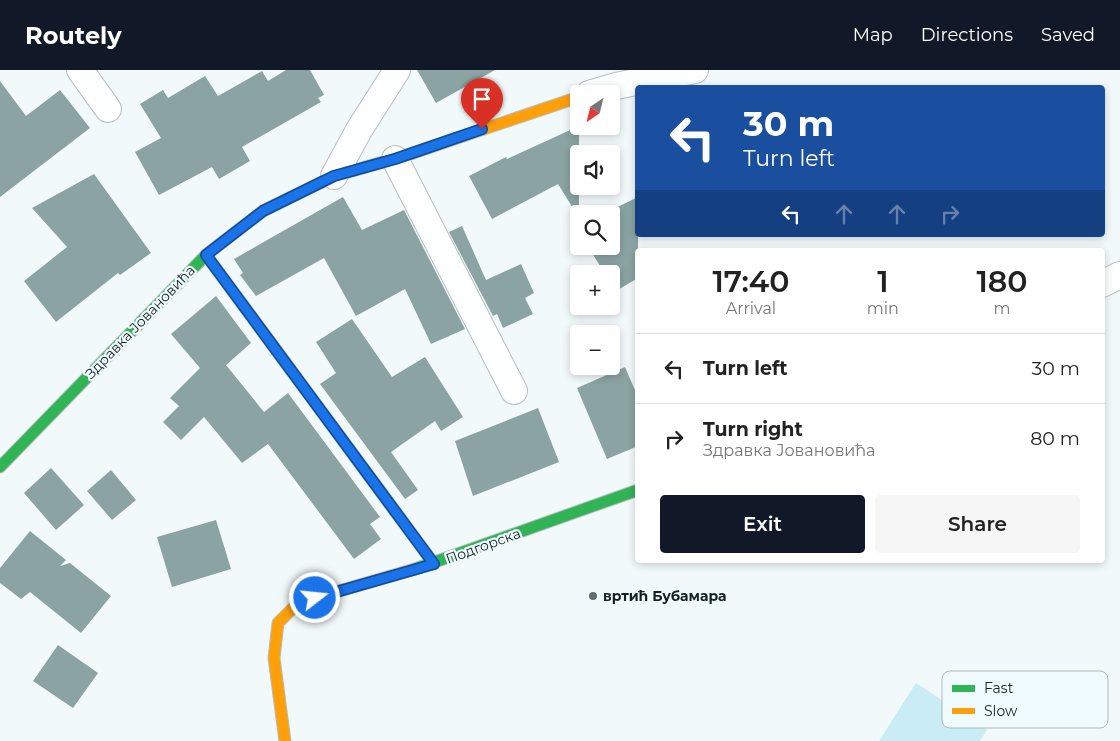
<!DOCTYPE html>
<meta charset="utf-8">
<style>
:root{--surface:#fff;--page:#f6f6f6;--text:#222;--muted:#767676;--line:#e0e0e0;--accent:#111827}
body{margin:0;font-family:Montserrat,sans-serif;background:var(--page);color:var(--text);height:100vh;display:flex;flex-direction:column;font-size:19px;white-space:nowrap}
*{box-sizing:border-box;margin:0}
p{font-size:16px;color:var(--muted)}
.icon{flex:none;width:28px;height:28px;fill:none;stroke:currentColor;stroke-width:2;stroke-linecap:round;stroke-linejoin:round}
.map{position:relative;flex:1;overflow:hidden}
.sheet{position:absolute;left:635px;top:178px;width:470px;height:315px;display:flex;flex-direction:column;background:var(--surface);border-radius:5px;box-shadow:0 2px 8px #0003}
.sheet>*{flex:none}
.hud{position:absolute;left:635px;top:15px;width:470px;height:152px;border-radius:5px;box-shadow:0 2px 8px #0003;background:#1a4fa0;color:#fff;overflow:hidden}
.needle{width:32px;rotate:215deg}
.tools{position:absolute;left:570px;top:15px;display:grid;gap:10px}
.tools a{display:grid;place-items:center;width:50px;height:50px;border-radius:5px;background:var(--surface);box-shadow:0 2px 8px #0003;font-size:25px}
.pin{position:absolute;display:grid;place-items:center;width:42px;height:42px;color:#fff;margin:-51px -21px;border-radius:50% 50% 50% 0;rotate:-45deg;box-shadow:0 0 5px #0007}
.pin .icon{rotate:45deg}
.me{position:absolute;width:55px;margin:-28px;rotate:74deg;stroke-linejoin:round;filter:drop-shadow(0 0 4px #0008)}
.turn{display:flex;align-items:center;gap:18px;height:105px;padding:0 25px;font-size:22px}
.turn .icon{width:65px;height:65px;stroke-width:2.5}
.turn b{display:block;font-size:35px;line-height:42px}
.lanes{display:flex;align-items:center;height:48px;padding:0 25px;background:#0003;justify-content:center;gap:25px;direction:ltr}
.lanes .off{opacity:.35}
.eta{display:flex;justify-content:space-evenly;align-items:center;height:85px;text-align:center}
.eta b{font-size:30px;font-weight:600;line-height:35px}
.action{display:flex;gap:10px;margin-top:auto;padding:10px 25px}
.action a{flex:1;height:58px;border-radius:5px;background:var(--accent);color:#fff;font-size:20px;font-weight:600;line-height:58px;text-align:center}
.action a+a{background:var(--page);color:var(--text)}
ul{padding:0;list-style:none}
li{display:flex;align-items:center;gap:15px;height:70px;padding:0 25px;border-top:1px solid var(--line)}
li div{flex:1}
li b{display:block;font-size:19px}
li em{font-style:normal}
header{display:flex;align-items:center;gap:30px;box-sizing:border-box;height:70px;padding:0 25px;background:var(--accent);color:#fff}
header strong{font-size:24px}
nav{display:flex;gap:28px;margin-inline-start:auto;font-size:18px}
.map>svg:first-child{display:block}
.green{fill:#c9ecf5}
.building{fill:#8ba3a3}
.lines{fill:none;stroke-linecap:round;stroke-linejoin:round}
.street-casing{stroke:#b6bec0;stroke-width:28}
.fast-casing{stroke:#b6bec0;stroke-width:13}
.slow-casing{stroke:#b6bec0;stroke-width:13}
.street{stroke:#fdfefe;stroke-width:26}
.fast{stroke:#30b455;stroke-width:11}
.slow{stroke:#ff9f0a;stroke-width:11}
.route-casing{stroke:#114b97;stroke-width:12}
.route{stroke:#1a73e8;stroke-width:9}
.poi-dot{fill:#636c6e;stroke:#effbfe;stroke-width:2}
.labels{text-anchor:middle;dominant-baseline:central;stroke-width:4.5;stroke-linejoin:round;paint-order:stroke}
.street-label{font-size:14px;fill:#162023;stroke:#effbfe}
.poi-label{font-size:14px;font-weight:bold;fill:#162023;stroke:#effbfe;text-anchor:start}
.key{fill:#effbfe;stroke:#aeb9bc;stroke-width:1}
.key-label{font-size:14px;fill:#162023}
</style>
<header>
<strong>Routely</strong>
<nav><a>Map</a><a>Directions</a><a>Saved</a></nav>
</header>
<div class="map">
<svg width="1120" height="671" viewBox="0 0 1120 671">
<rect width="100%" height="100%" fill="#f2f9fa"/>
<path class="green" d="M 916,613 L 987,660 L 980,671 L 879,671 Z"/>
<path class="building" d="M 286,0 L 310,0 L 324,25 L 318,28 L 321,32 L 242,77 L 250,91 L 219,109 L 212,97 L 159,125 L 135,82 L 161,68 L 140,34 L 163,20 L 168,28 L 205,6 L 218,26 L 262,1 L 268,11 Z
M 417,0 L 495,0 L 436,33 Z
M 0,11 L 26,46 L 60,20 L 90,58 L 0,127 Z
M 579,56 L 579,148 L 558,114 L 492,149 L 469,106 L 506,87 L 507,89 Z
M 94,104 L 151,183 L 120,205 L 118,203 L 56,252 L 24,211 L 67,177 L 32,138 Z
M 343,127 L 362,160 L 404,140 L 465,259 L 431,274 L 405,219 L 356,246 L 324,188 L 256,226 L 240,205 L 243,203 L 234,189 Z
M 638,127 L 638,208 L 616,221 L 611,214 L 611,204 L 605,204 L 592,183 L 597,180 L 595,176 L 611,176 L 611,144 L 603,144 Z
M 462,156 L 486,210 L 521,194 L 534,223 L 525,228 L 533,244 L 503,258 L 497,244 L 493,246 L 449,162 Z
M 216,226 L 251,273 L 226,295 L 264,342 L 288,323 L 380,447 L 370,454 L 381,469 L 354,489 L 268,374 L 242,393 L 204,347 L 181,370 L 163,352 L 179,336 L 170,328 L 200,298 L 171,264 Z
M 352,249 L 392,307 L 425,287 L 463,347 L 441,361 L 435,351 L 391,382 L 418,420 L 405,429 L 320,314 L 336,303 L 316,272 Z
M 625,297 L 638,327 L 638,376 L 607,389 L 577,318 Z
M 538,338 L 559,392 L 473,426 L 455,371 Z
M 51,398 L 84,435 L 56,460 L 24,423 Z
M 111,400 L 136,430 L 112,450 L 87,421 Z
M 216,450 L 231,499 L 172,517 L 157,467 Z
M 30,461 L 66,490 L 60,496 L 70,493 L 111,526 L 81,563 L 30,522 L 21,529 L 0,513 L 0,498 Z
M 58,575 L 98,603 L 73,638 L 33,611 Z"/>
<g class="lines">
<g class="street-casing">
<path id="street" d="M 80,0 L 108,39
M 589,24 L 616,16 L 695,0
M 395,89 L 514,321
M 334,106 L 359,60 L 397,0
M 1102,214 L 1120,205"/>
</g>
<g class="fast-casing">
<path id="fast" d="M 206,185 L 434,494
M 0,397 L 206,185 L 263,141 L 334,106 L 404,86
M 415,499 L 638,420"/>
</g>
<g class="slow-casing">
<path id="slow" d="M 404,86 L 579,27
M 285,671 L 274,588 L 278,553 L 298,533 L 415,499"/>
</g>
<use href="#street" class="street"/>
<use href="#fast" class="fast"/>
<use href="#slow" class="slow"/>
</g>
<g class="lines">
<g class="route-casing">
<path id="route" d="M 315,528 L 434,494 L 206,185 L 263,141 L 334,106 L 395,89 L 482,59"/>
</g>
<use href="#route" class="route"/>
</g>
<circle class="poi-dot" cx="593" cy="526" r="5"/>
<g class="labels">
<g class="street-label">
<text transform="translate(140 252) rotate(-46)">Здравка Јовановића</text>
<text transform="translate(483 476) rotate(-20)">Подгорска</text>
</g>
<g class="poi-label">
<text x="603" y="526">вртић Бубамара</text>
</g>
</g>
<rect x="942" y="601" width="166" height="57" rx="8" class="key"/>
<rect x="952" y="615" width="23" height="7" fill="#30b455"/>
<rect x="952" y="638" width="23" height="6" fill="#ff9f0a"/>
<g class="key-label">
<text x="984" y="623">Fast</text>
<text x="984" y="646">Slow</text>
</g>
</svg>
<div class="tools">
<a><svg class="needle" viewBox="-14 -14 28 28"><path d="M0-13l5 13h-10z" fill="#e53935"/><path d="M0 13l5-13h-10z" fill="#767676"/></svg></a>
<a><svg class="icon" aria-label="sound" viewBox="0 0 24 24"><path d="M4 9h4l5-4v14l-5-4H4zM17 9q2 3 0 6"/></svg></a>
<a><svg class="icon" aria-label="search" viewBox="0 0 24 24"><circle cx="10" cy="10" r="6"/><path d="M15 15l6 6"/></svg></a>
<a>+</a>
<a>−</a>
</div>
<div class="pin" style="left:482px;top:59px;background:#d93025"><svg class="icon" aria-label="arrive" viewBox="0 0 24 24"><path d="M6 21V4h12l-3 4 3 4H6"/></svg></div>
<svg class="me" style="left:315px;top:528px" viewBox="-20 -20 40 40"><circle r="17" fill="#1a73e8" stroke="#fff" stroke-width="3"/><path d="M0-11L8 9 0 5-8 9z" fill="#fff"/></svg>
<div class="hud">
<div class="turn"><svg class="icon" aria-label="left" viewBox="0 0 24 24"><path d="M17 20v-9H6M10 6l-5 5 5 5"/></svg><div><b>30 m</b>Turn left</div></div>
<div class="lanes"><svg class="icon" aria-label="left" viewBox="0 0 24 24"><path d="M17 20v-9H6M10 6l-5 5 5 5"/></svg><svg class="icon off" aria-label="ahead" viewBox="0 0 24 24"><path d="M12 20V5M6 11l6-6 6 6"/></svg><svg class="icon off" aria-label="ahead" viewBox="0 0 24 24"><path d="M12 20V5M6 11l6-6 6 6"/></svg><svg class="icon off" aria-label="right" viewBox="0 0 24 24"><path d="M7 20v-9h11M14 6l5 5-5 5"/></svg></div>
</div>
<section class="sheet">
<div class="eta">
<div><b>17:40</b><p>Arrival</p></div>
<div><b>1</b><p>min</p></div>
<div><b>180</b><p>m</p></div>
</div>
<ul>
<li><svg class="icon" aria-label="left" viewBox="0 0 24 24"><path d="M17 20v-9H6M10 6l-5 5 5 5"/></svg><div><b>Turn left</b></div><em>30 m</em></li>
<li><svg class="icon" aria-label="right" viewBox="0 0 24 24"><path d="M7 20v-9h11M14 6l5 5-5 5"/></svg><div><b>Turn right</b><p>Здравка Јовановића</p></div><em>80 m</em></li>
</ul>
<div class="action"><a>Exit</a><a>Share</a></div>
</section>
</div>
